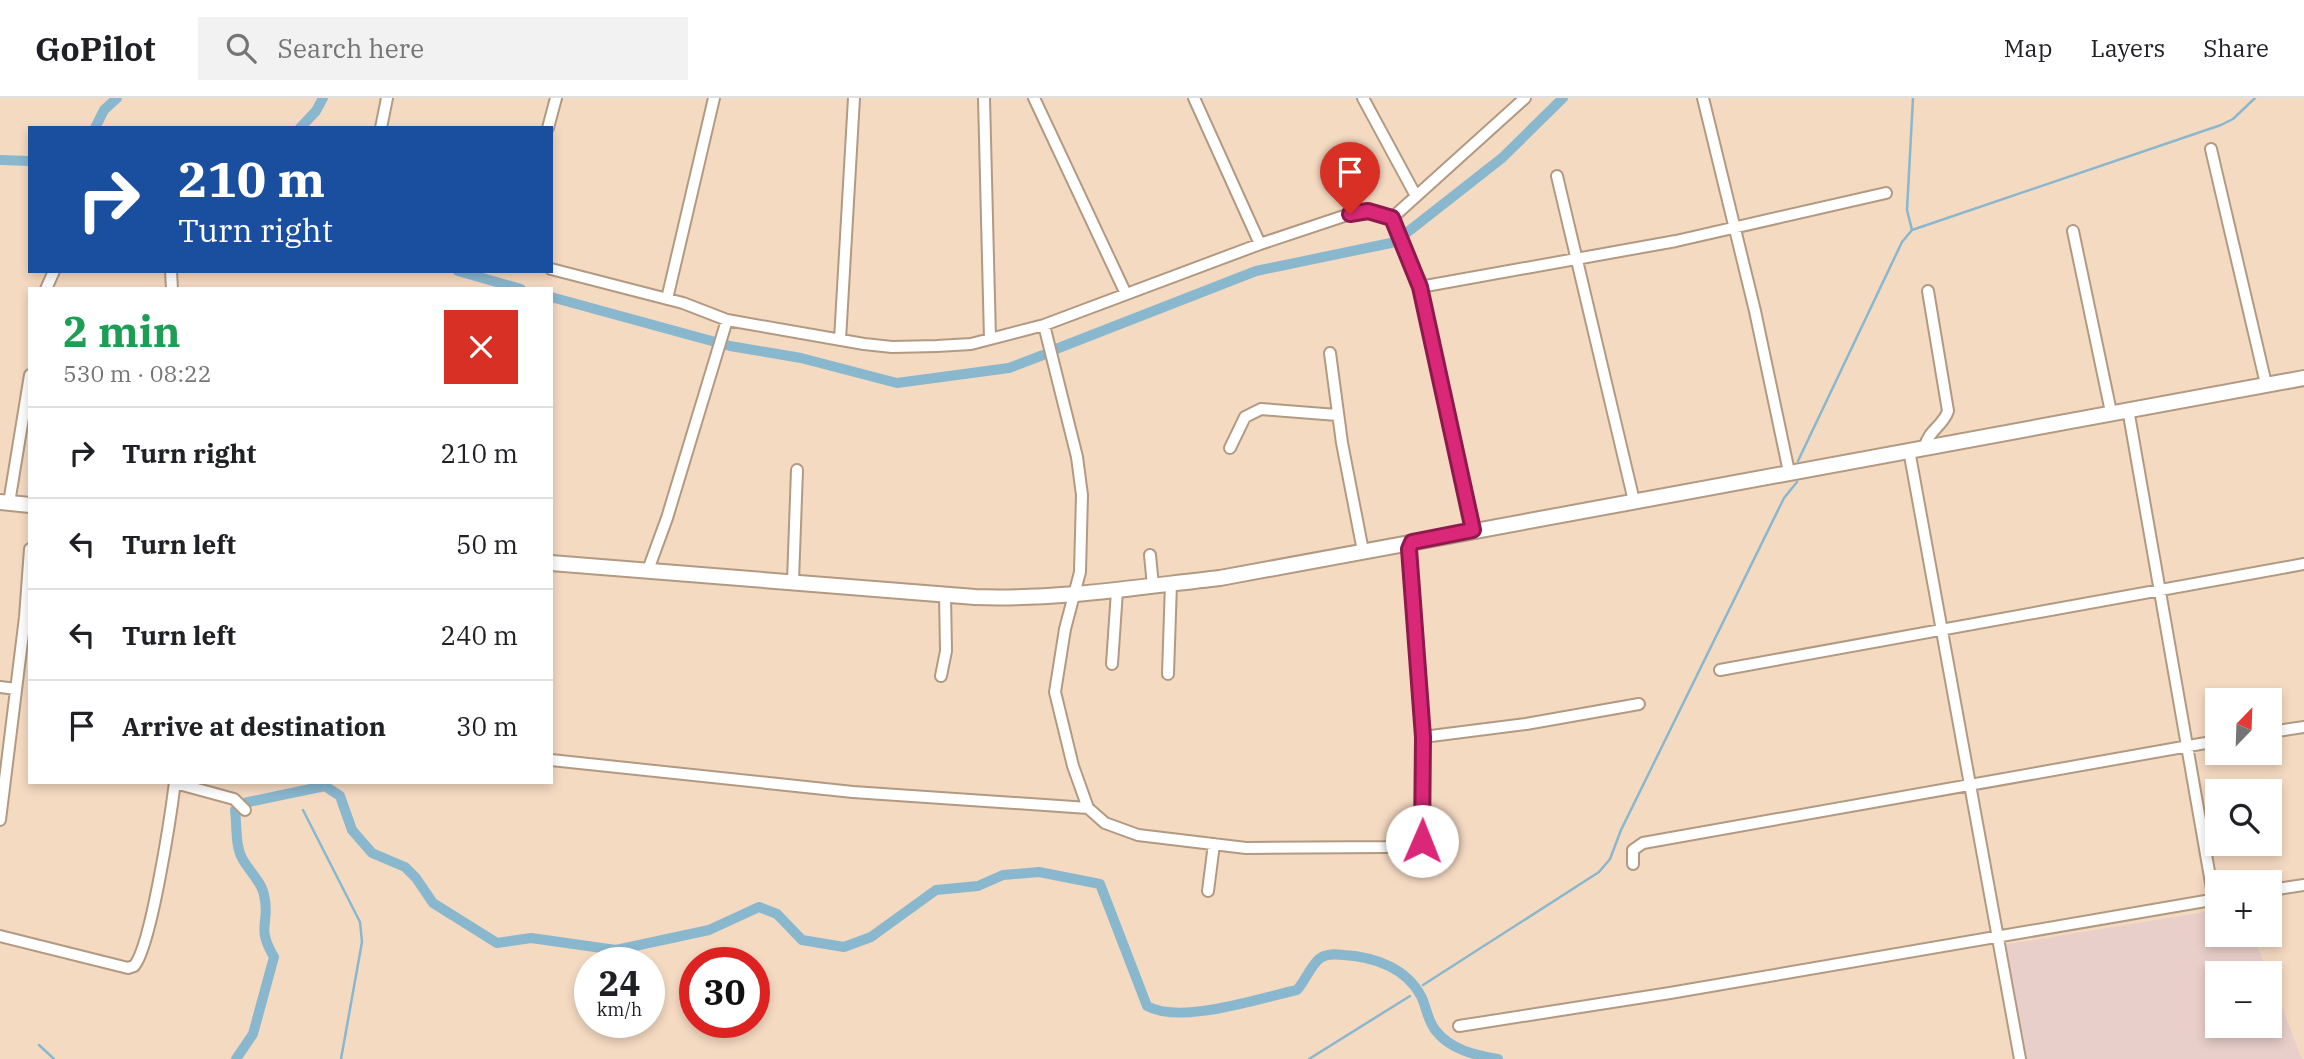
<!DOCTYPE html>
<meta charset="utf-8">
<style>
:root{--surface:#fff;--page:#f2f2f2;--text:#202124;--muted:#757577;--line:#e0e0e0}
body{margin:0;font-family:"IBM Plex Serif",serif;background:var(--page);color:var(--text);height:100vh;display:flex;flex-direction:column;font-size:26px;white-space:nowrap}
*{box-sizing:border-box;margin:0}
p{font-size:23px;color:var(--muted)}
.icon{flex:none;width:38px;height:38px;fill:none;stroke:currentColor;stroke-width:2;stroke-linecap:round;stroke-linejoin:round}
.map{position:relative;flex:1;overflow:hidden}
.side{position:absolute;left:28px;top:189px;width:525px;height:497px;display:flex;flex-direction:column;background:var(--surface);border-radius:0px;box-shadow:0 4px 10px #0003}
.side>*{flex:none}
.hud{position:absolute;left:28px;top:28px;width:525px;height:147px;border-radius:0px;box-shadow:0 4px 10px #0003;background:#1a4fa0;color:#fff;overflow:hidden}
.needle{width:46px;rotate:23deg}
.fabs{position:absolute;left:2205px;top:590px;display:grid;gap:14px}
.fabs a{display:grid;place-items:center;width:77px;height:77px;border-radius:0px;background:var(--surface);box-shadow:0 4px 10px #0003;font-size:35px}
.speed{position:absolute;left:574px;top:849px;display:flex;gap:14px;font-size:35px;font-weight:700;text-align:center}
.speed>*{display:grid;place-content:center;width:91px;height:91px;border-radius:50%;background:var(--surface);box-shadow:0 4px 10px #0003;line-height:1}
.speed small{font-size:18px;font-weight:400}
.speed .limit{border:10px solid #d22;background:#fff;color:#111}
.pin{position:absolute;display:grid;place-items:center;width:60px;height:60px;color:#fff;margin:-72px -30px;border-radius:50% 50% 50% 0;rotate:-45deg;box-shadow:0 0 7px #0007}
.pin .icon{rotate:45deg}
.me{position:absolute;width:77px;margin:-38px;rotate:1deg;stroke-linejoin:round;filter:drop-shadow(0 0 5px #0008)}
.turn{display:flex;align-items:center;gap:24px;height:147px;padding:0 35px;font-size:32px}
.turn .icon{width:91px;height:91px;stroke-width:2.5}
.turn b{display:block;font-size:49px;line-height:60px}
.round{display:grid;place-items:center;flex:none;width:74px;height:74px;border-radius:0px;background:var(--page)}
.headline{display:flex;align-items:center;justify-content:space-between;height:119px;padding:0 35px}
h1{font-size:42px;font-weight:700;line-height:52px;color:#1e9e55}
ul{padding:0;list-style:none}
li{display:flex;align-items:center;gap:21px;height:91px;padding:0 35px;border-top:2px solid var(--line)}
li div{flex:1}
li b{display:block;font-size:26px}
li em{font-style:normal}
header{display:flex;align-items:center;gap:42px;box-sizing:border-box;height:98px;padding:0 35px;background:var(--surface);border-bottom:2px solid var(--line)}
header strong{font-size:33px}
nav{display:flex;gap:38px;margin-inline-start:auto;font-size:24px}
.search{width:490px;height:63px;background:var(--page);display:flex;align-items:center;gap:18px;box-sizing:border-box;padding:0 24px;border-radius:0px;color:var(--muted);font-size:26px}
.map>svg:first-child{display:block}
.commercial{fill:#e9cfca}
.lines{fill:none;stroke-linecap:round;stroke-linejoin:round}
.stream{stroke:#89b7ce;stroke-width:2.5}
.canal{stroke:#89b7ce;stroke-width:10}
.street-casing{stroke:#b29982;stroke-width:14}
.secondary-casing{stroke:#b29982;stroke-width:18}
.street{stroke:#fff;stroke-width:10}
.secondary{stroke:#fff;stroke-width:14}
.route-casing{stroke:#8e194d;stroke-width:18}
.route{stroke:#db2777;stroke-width:12}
</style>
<header>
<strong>GoPilot</strong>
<div class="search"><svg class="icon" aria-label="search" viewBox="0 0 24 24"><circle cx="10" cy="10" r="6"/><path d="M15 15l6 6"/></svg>Search here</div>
<nav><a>Map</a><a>Layers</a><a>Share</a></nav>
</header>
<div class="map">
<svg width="2304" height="961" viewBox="0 0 2304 961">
<rect width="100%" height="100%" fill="#f5dac2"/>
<path class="commercial" d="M 2217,812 L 2217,836 L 2253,837 L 2268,875 L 2217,875 L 2217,928 L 2270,928 L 2270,878 L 2302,961 L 2027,961 L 2003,847 Z"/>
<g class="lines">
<path class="stream" d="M 1912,132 L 1907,112 L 1913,0
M 1798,363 L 1902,144 L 1912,132 L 2221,27 L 2233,21 L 2255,0
M 303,712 L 360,824 L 362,844 L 341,961
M 1423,887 L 1599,774 L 1610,761 L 1621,732 L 1784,400 L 1797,384
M 39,947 L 54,961
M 1309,961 L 1410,898"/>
<path class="canal" d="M 95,30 L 104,12 L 117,0
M 300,30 L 316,13 L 323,0
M 0,62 L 30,63
M 1400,140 L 1502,60 L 1563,0
M 458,173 L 521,191
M 551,199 L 730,248 L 801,260 L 897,285 L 1009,270 L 1043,257
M 1056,251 L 1256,173 L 1391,145
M 236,961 L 253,936 L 274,859 C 255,827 271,826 264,797 C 262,784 248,772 242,760 C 235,748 237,726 235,712 L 244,705 L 325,688 L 340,698 L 352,732 L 372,755 L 405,769 L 416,780 L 433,805 L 497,845 L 531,840 L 616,852 L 709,832 L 759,809 L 777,816 L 802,842 L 844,849 L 871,839 L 936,792 L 978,788 L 1003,777 L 1039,774 L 1100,786 L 1147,908 C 1181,927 1259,900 1297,892 C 1305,883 1310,869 1319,861 C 1326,855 1336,856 1344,857 C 1375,859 1406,870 1421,898 C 1427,910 1427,922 1436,933 C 1451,952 1475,957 1498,961"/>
<g class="street-casing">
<path id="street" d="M 984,0 L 990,241
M 1034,0 L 1126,196
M 1194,0 L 1260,146
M 1363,0 L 1416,98
M 1703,0 L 1755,213 L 1789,374
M 381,30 L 387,0
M 548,30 L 556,0
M 2211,51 L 2266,286
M 1557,78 L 1634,403
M 1392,120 L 1525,0
M 2073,133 L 2111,314
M 551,171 L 683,205 L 727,222 L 864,246 L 892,249 L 937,248 L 971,246 L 1044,227 L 1260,146 L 1350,116 L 1368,113 L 1392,120 L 1420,189 L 1473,432
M 171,173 L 172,191
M 1420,189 L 1676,143 L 1886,95
M 46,191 L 54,173
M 667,201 L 714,0
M 1044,227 L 1077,359 L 1082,397 L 1080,474 L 1065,531 L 1055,594 L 1073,668 L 1088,710 L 1105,725 L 1138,737 L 1246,750 L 1386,749 L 1419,746 L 1422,738 L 1423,639 L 1409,459 L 1412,444
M 840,242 L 854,0
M 1330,255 L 1342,345 L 1363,453
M 2128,311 L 2214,802
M 1925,348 C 1929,332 1943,328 1948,313 L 1928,193
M 1230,350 L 1245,319 L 1261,311 L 1337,317
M 1909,352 L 2020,961
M 9,405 L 30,277
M 1150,457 L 1153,488
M 648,472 L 667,420 L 727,222
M 793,483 L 797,372
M 1112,566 L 1117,493
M 1720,572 L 2304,466
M 1168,576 L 1171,485
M 941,578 L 946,553 L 945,496
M 0,589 L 16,591
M 2270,634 L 2304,629
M 1423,639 L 1526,626 L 1639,606
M 551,662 L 853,694 L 1088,710
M 175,685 L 234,701 L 245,712
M 0,722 L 25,519 L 30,451
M 1633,766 L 1633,752 L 1643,745 L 2217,643
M 2270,792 L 2304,787
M 1208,793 L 1214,746
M 0,838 L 128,870 L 134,868 C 151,849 171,716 175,684
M 1459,928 L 1670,895 L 2217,801"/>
</g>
<g class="secondary-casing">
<path id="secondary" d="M 0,404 L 30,407
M 551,465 L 975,499 C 1057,502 1138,489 1220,480 L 2304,280"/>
</g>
<use href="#street" class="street"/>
<use href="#secondary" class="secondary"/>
</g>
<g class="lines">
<g class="route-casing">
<path id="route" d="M 1350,116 L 1368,113 L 1392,120 L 1420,189 L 1473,432 L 1412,444 L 1409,451 L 1423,639 L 1422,743"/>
</g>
<use href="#route" class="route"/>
</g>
</svg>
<div class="fabs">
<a><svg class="needle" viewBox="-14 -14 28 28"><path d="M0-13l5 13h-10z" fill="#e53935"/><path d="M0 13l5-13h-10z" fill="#757577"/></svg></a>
<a><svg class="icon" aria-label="search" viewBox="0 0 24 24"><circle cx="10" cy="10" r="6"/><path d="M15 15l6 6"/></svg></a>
<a>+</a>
<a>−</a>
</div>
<div class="speed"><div>24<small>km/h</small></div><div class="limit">30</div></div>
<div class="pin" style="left:1350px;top:116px;background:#d93025"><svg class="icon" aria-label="arrive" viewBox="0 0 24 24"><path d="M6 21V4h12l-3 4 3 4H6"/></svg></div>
<svg class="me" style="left:1422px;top:743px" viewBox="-20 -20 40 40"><circle r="19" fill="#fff"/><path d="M0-13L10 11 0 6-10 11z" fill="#db2777"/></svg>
<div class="hud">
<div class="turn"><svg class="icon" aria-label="right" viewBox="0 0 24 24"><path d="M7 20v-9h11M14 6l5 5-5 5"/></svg><div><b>210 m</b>Turn right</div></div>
</div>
<section class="side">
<div class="headline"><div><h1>2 min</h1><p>530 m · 08:22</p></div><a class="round" style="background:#d93025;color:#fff"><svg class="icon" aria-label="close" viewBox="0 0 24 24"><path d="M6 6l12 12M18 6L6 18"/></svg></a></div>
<ul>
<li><svg class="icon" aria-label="right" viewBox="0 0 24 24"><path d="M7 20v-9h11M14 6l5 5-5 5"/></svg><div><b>Turn right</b></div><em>210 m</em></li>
<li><svg class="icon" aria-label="left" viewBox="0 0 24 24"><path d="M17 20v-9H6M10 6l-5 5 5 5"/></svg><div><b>Turn left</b></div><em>50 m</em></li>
<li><svg class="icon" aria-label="left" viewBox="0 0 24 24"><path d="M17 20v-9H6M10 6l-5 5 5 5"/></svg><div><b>Turn left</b></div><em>240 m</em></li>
<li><svg class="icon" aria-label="arrive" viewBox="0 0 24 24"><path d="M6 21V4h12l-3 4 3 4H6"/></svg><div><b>Arrive at destination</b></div><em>30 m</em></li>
</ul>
</section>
</div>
